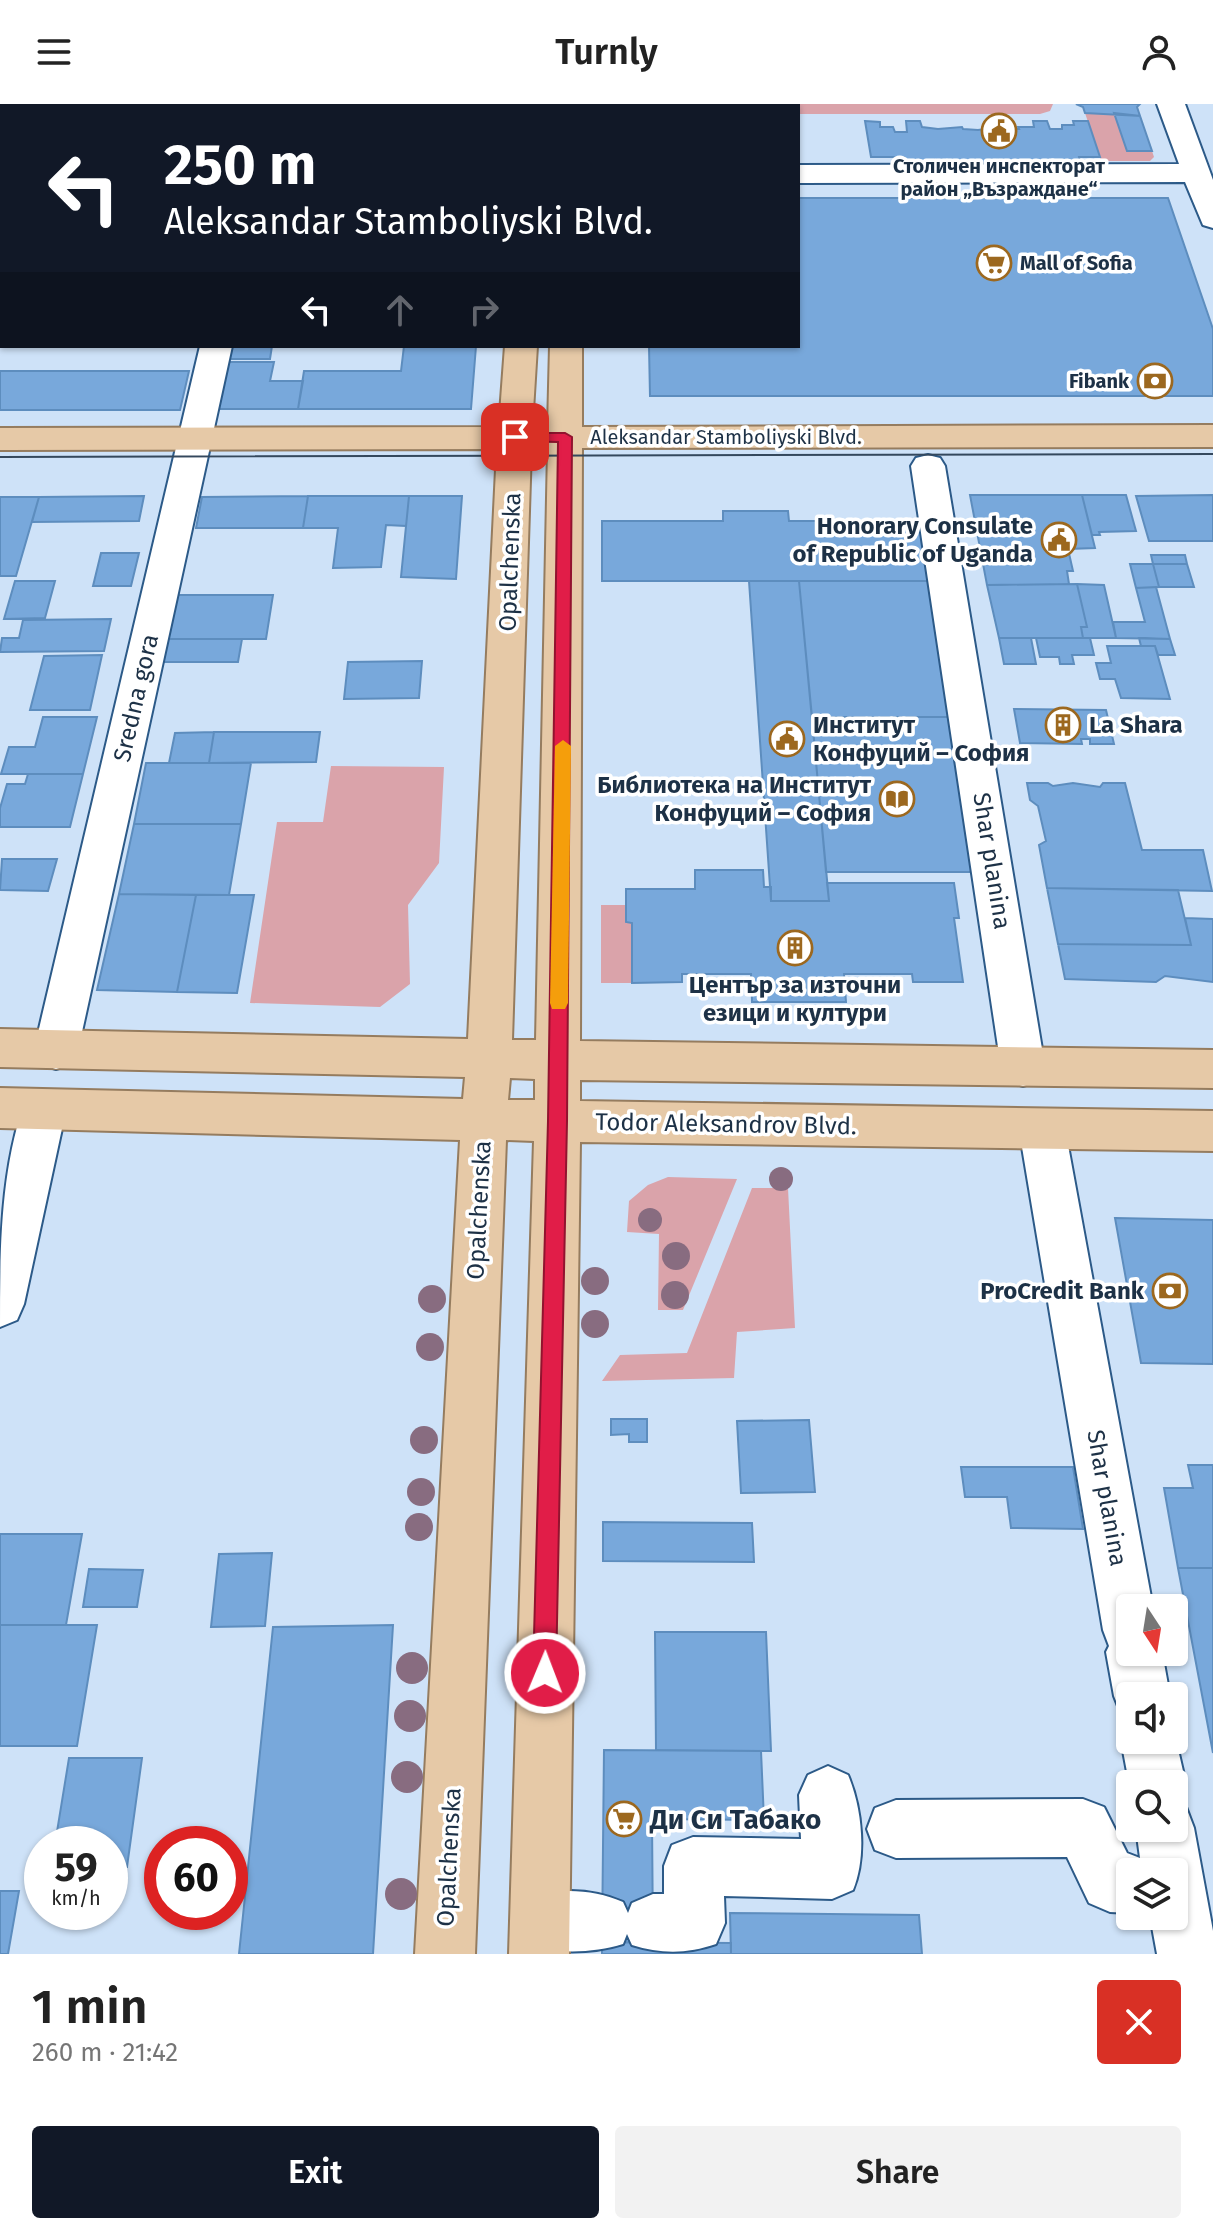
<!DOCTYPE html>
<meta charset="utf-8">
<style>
:root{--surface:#fff;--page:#f2f2f2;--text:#222;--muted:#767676;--accent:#111827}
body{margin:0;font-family:"Fira Sans",sans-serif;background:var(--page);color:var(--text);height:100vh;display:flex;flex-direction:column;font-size:30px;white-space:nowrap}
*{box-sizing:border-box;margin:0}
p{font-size:26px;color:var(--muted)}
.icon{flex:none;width:44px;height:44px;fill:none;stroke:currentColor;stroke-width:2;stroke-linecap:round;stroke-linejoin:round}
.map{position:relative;height:1850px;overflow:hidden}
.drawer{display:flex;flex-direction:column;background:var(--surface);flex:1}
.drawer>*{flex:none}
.hud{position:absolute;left:0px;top:0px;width:800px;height:244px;box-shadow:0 2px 6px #0004;background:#111827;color:#fff;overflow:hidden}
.needle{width:52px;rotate:168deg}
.controls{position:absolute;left:1116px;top:1490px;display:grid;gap:16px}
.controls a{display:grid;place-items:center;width:72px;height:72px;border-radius:8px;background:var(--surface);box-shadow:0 2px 6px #0004;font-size:40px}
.speed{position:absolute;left:24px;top:1722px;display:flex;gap:16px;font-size:40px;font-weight:700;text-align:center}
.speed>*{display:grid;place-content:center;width:104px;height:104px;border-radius:50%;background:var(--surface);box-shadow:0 2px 6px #0004;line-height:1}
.speed small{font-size:20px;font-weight:400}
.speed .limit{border:12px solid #d22;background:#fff;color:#111}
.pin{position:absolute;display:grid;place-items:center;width:68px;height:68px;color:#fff;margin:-34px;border-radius:16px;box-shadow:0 4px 12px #0006}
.me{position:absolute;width:88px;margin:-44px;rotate:1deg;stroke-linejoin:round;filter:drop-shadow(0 0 6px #0008)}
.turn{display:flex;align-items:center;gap:28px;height:168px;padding:0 32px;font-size:36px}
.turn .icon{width:104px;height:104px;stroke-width:2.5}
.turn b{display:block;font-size:56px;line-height:68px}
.lanes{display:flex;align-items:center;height:76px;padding:0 32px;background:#0003;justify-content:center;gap:40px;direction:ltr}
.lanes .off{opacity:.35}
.round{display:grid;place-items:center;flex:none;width:84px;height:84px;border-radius:8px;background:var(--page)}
.headline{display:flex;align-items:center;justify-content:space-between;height:136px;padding:0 32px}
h1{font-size:48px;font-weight:600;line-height:60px}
.primary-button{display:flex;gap:16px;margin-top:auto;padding:16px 32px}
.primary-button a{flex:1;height:92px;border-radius:8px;background:var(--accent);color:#fff;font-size:32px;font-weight:600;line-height:92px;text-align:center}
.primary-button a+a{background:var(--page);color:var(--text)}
header{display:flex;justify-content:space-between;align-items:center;height:104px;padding:0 32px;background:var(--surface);font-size:36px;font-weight:600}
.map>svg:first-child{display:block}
.green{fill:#daa3aa}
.building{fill:#78a8db;stroke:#5d8dbe;stroke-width:2}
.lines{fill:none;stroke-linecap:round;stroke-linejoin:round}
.minor-casing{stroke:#2c5a88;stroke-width:4}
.major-casing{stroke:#957c5f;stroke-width:4}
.minor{fill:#fff;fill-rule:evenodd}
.major{fill:#e6c9a7;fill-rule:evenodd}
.tram{stroke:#34485d;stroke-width:2}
.tree{fill:#886c80}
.route{fill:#e11d48;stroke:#92132f;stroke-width:2}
.slow{fill:#f59e0b}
.labels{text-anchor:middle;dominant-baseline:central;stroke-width:7;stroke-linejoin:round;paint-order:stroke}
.far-poi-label{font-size:20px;font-weight:bold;fill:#1d3146;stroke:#fff}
.far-street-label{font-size:20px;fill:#1d3146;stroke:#fff}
.poi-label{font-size:24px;font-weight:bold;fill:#1d3146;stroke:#fff;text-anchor:end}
.street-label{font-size:24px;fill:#1d3146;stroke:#fff}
.near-poi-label{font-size:28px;font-weight:bold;fill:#1d3146;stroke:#fff;text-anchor:start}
</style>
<header><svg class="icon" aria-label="menu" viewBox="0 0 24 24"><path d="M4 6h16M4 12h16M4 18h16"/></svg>Turnly<svg class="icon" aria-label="person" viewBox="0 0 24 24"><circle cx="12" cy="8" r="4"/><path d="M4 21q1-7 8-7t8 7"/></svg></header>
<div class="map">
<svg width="1213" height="1850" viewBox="0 0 1213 1850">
<rect width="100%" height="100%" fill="#cee2f8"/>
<path class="green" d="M 747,0 L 1053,0 L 1050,7 L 1040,10 L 798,10 L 798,2 Z
M 1085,9 L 1114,9 L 1127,47 L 1152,47 L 1154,53 L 1150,57 L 1101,57 Z
M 331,662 L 444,663 L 439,759 L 408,801 L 410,880 L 380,903 L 250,899 L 277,718 L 323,718 Z
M 601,801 L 626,801 L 626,818 L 632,819 L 632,879 L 601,879 Z
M 668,1073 L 737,1075 L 683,1206 L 658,1206 L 659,1130 L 627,1128 L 629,1097 L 648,1081 Z
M 752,1084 L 788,1084 L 795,1224 L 737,1228 L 734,1274 L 602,1277 L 620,1251 L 687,1249 Z"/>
<path class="building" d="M 318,0 L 397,0 L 317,2 Z
M 1076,0 L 1140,0 L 1137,3 L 1140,12 L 1085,9 L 1083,3 Z
M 1114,9 L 1140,12 L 1152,47 L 1127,47 Z
M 865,17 L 880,18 L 880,23 L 893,23 L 895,28 L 907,28 L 906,17 L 920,17 L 922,23 L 938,25 L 962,23 L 963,25 L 978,26 L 1005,22 L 1007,25 L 1019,25 L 1018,23 L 1034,23 L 1033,17 L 1047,17 L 1050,25 L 1062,25 L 1062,21 L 1074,21 L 1073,17 L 1088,17 L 1100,53 L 1079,53 L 1080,58 L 905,58 L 904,53 L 871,53 Z
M 798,94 L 1168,94 L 1213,225 L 1213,292 L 650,292 L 649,242 L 798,242 Z
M 230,242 L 272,242 L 270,255 L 228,255 Z
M 404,242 L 476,242 L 471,305 L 298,305 L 304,267 L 401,267 Z
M 227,258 L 274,258 L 270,277 L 303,277 L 298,305 L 217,305 Z
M 0,267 L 189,267 L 180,306 L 0,306 Z
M 970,391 L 1082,391 L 1095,444 L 1068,445 L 1073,467 L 1067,467 L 1069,480 L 987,481 Z
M 1082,391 L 1126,391 L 1136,427 L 1099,428 L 1100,431 L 1092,431 Z
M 1213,391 L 1213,437 L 1149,437 L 1136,392 Z
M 144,392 L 139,417 L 32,418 L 39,393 Z
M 308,392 L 409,392 L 401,473 L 406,422 L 386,421 L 381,463 L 333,464 L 338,424 L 303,424 Z
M 308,392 L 303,424 L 196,424 L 202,393 Z
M 409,392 L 462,392 L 456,475 L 401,473 Z
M 0,393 L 39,393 L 16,472 L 0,472 Z
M 723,407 L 788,407 L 789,417 L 919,417 L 929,477 L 602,477 L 602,417 L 723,417 Z
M 101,449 L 139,449 L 131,482 L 93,482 Z
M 1151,451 L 1185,451 L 1187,460 L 1153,460 Z
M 1130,460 L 1153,460 L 1159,483 L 1136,484 Z
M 1153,460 L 1187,460 L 1194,483 L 1159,483 Z
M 15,477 L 55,477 L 45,514 L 4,515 Z
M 749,477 L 799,477 L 829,797 L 771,797 Z
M 799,477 L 928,477 L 950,613 L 812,613 Z
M 1077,480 L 1087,523 L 1081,523 L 1083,534 L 999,534 L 987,481 Z
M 1077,480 L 1104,481 L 1116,534 L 1083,534 L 1081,523 L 1087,523 Z
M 1156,483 L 1170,535 L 1116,534 L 1113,518 L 1145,518 L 1136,484 Z
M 176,491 L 273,491 L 266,535 L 167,535 Z
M 111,515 L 104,547 L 0,548 L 2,534 L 19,534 L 23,516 Z
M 999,534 L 1031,534 L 1036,560 L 1004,560 Z
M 1036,534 L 1090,534 L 1094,551 L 1072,551 L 1074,560 L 1060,560 L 1059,553 L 1040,553 Z
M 1139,534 L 1170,535 L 1175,551 L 1158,551 L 1155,542 L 1141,542 Z
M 167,535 L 242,535 L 238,558 L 162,558 Z
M 1107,542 L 1155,542 L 1170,595 L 1121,594 L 1115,575 L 1100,575 L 1096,559 L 1111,559 Z
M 102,551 L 90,606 L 30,606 L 44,552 Z
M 422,557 L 419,594 L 344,595 L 348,558 Z
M 1014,605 L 1106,606 L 1114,640 L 1090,640 L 1090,635 L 1081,635 L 1082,640 L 1020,639 Z
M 43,613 L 97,613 L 83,670 L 1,670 L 9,643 L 35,643 Z
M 812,613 L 950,613 L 976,768 L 826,768 Z
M 214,628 L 209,659 L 169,659 L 175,629 Z
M 214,628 L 320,628 L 316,658 L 209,659 Z
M 146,659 L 251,659 L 241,720 L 134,720 Z
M 28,670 L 83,670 L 70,723 L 0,723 L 0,704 L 7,680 L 25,680 Z
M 1027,679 L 1048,679 L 1053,682 L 1073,679 L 1100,683 L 1103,679 L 1125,679 L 1142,746 L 1203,746 L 1212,787 L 1047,784 L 1039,741 L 1046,737 L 1038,702 L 1030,696 Z
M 134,720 L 241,720 L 229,791 L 119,790 Z
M 2,755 L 57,755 L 48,787 L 0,786 Z
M 695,766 L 763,766 L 764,783 L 771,783 L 771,797 L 829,797 L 827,779 L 954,779 L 959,814 L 954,814 L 963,878 L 913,878 L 912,870 L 844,870 L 846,898 L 752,898 L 751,870 L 682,870 L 682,878 L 632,879 L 632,819 L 626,818 L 626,785 L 695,785 Z
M 1047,784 L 1178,786 L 1191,841 L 1058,840 Z
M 119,790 L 196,791 L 177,888 L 97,886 Z
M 196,791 L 254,791 L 237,889 L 177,888 Z
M 1185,814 L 1213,815 L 1213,878 L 1165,872 L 1156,878 L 1065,875 L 1058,840 L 1191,841 Z
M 1115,1114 L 1213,1116 L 1213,1260 L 1141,1259 Z
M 611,1315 L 647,1315 L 647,1338 L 629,1338 L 629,1330 L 611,1331 Z
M 809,1316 L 815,1388 L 741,1389 L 737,1317 Z
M 1188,1361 L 1213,1361 L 1213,1464 L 1178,1464 L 1164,1384 L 1193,1384 Z
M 961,1363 L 1073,1363 L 1083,1425 L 1011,1424 L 1007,1393 L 965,1393 Z
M 603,1418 L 752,1419 L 754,1458 L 603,1457 Z
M 0,1430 L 82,1430 L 66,1521 L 0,1521 Z
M 272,1449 L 265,1522 L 211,1523 L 219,1450 Z
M 1178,1464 L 1213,1464 L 1213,1649 Z
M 89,1465 L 143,1466 L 137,1503 L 83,1503 Z
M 0,1521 L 97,1521 L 77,1642 L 0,1642 Z
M 393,1521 L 373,1850 L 239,1850 L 273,1523 Z
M 655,1528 L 766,1528 L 771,1647 L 656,1646 Z
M 604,1646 L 761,1647 L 764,1716 L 652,1715 L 653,1839 L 602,1838 Z
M 69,1654 L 142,1654 L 127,1763 L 110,1763 L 110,1740 L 55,1740 Z
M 0,1787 L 19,1787 L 8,1850 L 0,1850 Z
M 730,1809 L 919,1811 L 922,1850 L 731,1850 Z
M 602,1838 L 731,1839 L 731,1850 L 602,1850 Z"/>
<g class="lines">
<g class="minor-casing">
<path id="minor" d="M 254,0 L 282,0 L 253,2 Z
M 1157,0 L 1185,0 L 1213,76 L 1213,124 L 1203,121 L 1185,78 L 798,79 L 798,61 L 1179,60 Z
M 0,58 L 2,58 L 2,76 L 0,76 Z
M 200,242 L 232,242 L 78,946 L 72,960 L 56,965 L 40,960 L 34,946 Z
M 928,351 L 940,354 L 945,362 L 1045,963 L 1039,977 L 1023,982 L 1007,977 L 1001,963 L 911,362 L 916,354 Z
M 43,986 L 59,992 L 66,1006 L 24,1200 L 17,1216 L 0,1223 C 0,1146 0,1063 27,992 Z
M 1042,1005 L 1058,1011 L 1065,1025 L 1153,1504 L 1130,1504 L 1130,1548 L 1162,1548 L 1170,1592 L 1130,1592 L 1130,1615 L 1122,1612 L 1114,1592 L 1106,1548 L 1109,1542 L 1103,1526 L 1019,1025 L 1026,1011 Z
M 1129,1616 L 1130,1636 L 1174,1636 L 1174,1628 L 1186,1680 L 1177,1700 L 1186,1703 L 1194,1724 L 1213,1827 L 1213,1850 L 1157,1850 L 1150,1812 L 1174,1812 L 1174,1768 L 1130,1768 L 1130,1809 L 1110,1808 L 1089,1799 L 1067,1753 L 896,1754 L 875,1746 L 867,1725 L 875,1704 L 896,1696 L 1083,1695 L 1104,1703 L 1127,1749 L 1140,1754 L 1136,1724 L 1174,1724 L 1174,1680 L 1130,1680 L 1130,1684 L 1121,1636 Z
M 828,1662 L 848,1671 C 862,1704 867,1752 853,1786 L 832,1795 L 724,1792 L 725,1819 L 716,1840 C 687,1850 661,1850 632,1841 L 627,1830 L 623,1840 C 591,1850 551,1850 519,1839 L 510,1818 L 519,1797 C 551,1783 591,1784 623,1798 L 628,1809 L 632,1799 L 653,1790 L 664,1790 L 664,1762 L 672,1741 L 693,1733 L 801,1735 L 799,1691 L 808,1671 Z"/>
</g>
<g class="major-casing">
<path id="major" d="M 520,0 L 548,0 L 548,2 L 520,2 Z
M 557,0 L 585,0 L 585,2 L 557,2 Z
M 505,242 L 537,242 L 532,323 L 548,323 L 550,242 L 582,242 L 582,323 L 1213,321 L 1213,343 L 582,344 L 580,937 L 1213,946 L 1213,984 L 580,976 L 580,997 L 1213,1007 L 1213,1047 L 580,1038 L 569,1850 L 509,1850 L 534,1037 L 506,1036 L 475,1850 L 415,1850 L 460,1036 L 0,1024 L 0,984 L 463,995 L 465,973 L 0,963 L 0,925 L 468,935 L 497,345 L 0,346 L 0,324 L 499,323 ZM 531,345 L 548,345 L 536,936 L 512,936 ZM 510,974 L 535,975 L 535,996 L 508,996 Z"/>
</g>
<use href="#minor" class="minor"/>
<use href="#major" class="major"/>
<path class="tram" d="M 0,353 L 1213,350"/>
</g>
<g class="tree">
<circle cx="781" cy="1075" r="12"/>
<circle cx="650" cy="1116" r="12"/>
<circle cx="676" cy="1152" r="14"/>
<circle cx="595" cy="1177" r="14"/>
<circle cx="675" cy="1191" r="14"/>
<circle cx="432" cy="1195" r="14"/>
<circle cx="595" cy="1220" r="14"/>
<circle cx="430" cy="1243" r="14"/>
<circle cx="424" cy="1336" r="14"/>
<circle cx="421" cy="1388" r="14"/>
<circle cx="419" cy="1423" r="14"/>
<circle cx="412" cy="1564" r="16"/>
<circle cx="410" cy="1612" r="16"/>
<circle cx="407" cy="1673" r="16"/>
<circle cx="401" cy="1790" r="16"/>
</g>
<path class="route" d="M 515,329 L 565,329 L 572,333 L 567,1017 L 556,1569 L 553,1577 L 545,1580 L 536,1577 L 533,1569 L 548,1017 L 558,338 L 510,337 L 508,333 Z"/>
<path class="slow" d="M 563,636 L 571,642 L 568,899 L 565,905 L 552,905 L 550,899 L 555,642 Z"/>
<defs>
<g id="civic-ring" transform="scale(1.8)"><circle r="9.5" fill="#fff" stroke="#9c681f" stroke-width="1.5"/><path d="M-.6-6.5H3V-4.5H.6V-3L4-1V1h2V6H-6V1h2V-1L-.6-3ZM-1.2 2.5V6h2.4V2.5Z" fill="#9c681f"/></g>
<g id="supermarket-ring" transform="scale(1.8)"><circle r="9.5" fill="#fff" stroke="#9c681f" stroke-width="1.5"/><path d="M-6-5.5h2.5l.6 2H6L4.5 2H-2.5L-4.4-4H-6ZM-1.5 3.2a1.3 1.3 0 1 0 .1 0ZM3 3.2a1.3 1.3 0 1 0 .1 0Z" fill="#9c681f"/></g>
<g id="bank-ring" transform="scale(1.8)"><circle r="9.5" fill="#fff" stroke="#9c681f" stroke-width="1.5"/><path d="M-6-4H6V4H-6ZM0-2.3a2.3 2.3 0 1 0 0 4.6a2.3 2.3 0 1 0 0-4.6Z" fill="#9c681f"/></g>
<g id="building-ring" transform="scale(1.8)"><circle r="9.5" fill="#fff" stroke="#9c681f" stroke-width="1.5"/><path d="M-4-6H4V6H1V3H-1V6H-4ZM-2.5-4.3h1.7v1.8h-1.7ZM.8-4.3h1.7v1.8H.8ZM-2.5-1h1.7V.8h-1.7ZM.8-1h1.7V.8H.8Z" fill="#9c681f"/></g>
<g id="library-ring" transform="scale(1.8)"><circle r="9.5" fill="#fff" stroke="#9c681f" stroke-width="1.5"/><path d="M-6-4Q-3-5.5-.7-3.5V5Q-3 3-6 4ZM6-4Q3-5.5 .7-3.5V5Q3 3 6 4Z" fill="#9c681f"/></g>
</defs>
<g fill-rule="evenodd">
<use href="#civic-ring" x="999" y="27"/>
<use href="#supermarket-ring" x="994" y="159"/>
<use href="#bank-ring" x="1155" y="277"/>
<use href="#civic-ring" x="1059" y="436"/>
<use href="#building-ring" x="1063" y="621"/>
<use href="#civic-ring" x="787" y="635"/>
<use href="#library-ring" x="897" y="695"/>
<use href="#building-ring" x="795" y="844"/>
<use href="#bank-ring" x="1170" y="1187"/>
<use href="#supermarket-ring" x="624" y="1715"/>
</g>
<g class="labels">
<g class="far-poi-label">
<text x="999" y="62">Столичен инспекторат<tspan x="999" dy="23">район „Възраждане“</tspan></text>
<text x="1020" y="159" text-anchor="start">Mall of Sofia</text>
<text x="1129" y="277" text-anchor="end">Fibank</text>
</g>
<g class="far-street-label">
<text x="726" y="333">Aleksandar Stamboliyski Blvd.</text>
</g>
<g class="poi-label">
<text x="1033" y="422">Honorary Consulate<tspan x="1033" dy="28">of Republic of Uganda</tspan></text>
<text x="813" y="621" text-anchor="start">Институт<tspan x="813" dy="28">Конфуций – София</tspan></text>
<text x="1089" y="621" text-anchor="start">La Shara</text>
<text x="871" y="681">Библиотека на Институт<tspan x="871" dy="28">Конфуций – София</tspan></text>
<text x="795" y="881" text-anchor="middle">Център за източни<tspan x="795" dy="28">езици и култури</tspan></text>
<text x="1144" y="1187">ProCredit Bank</text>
</g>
<g class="street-label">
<text transform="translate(510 458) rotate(-88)">Opalchenska</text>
<text transform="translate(136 594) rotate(-77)">Sredna gora</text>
<text transform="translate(992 757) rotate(81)">Shar planina</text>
<text transform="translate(726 1020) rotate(1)">Todor Aleksandrov Blvd.</text>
<text transform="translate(479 1106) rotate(-87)">Opalchenska</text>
<text transform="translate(1107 1394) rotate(80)">Shar planina</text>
<text transform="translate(449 1753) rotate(-87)">Opalchenska</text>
</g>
<g class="near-poi-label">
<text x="650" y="1715">Ди Си Табако</text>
</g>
</g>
</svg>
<div class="controls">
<a><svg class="needle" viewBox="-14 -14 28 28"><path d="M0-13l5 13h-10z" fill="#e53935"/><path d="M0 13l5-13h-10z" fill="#767676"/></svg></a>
<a><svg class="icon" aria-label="sound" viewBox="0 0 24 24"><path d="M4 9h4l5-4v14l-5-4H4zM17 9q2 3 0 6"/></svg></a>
<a><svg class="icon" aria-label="search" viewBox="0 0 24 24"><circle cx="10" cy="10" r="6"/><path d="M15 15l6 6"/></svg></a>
<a><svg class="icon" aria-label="layers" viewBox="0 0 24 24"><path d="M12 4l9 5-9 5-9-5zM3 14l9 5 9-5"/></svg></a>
</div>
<div class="speed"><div>59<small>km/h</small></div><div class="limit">60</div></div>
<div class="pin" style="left:515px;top:333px;background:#d93025"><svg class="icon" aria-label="arrive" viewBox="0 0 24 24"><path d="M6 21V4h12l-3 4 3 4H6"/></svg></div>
<svg class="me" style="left:545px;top:1569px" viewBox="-20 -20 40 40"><circle r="17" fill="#e11d48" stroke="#fff" stroke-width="3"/><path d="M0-11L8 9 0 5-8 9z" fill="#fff"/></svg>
<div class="hud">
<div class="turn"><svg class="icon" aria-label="left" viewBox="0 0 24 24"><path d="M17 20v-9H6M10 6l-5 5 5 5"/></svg><div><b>250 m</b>Aleksandar Stamboliyski Blvd.</div></div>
<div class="lanes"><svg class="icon" aria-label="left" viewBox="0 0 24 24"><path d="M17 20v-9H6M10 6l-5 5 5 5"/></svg><svg class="icon off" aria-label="ahead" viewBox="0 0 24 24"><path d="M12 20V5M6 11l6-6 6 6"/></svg><svg class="icon off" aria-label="right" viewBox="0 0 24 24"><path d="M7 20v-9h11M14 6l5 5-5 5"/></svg></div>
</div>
</div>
<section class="drawer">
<div class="headline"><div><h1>1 min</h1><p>260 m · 21:42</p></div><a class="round" style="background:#d93025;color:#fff"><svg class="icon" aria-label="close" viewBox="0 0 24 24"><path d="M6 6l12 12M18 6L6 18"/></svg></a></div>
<div class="primary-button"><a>Exit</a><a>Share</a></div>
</section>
